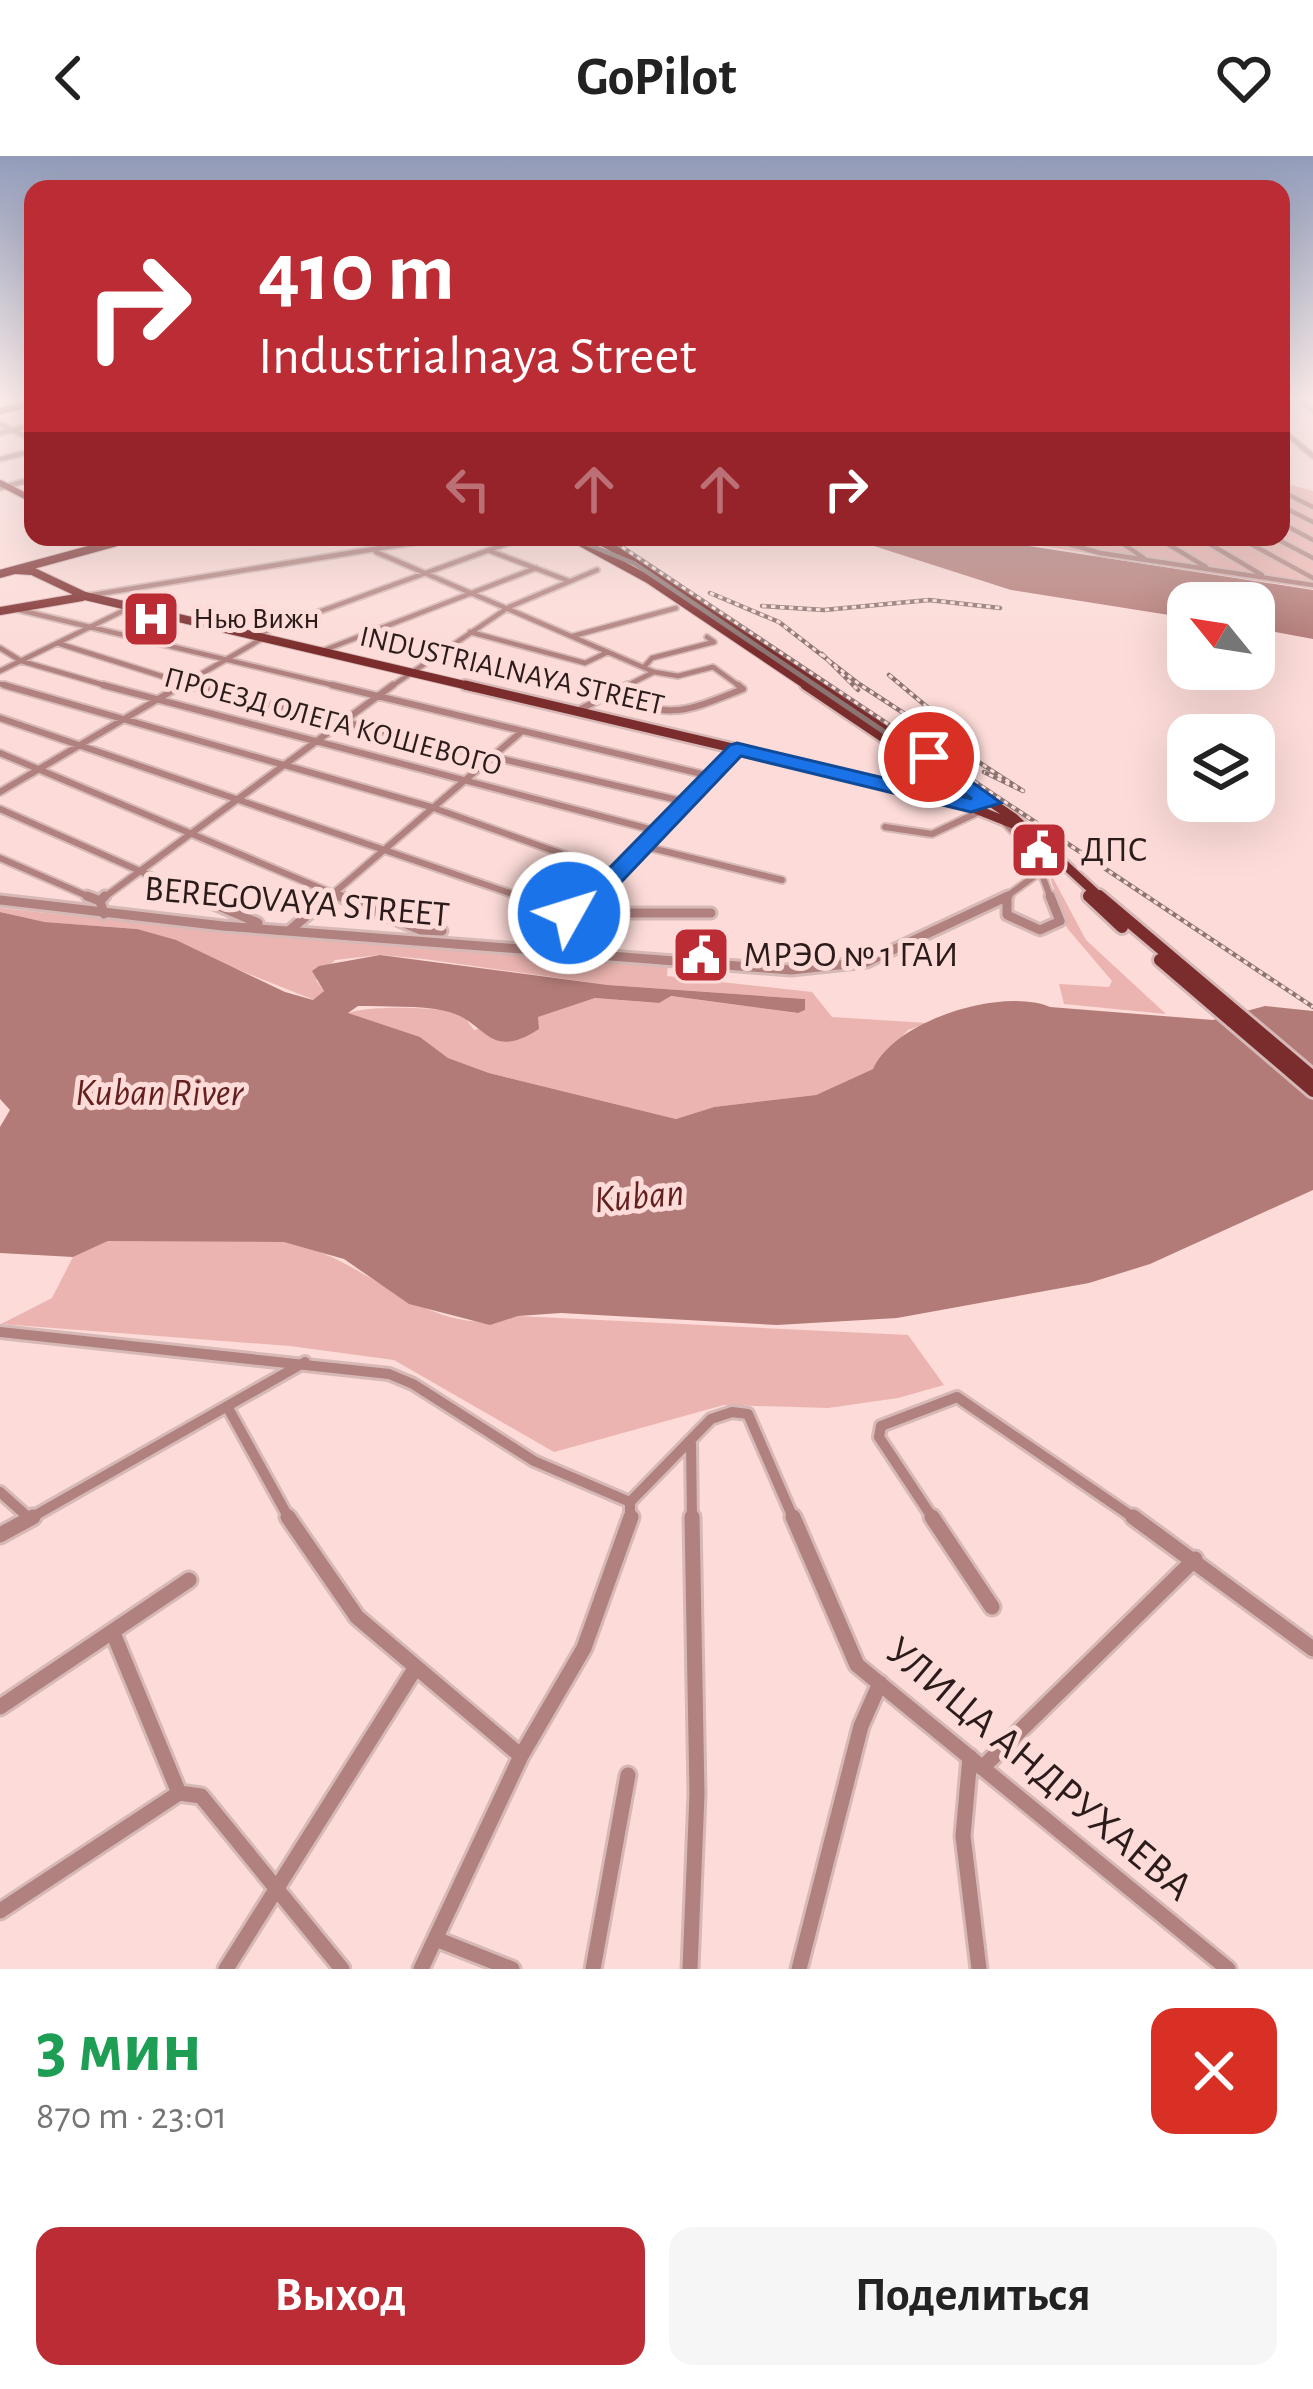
<!DOCTYPE html>
<html lang="ru">
<meta charset="utf-8">
<style>
:root{--surface:#fff;--page:#f6f6f6;--text:#222;--muted:#767676;--accent:#bc2c34}
body{margin:0;font-family:"Alegreya Sans",sans-serif;background:var(--page);color:var(--text);height:100vh;display:flex;flex-direction:column;font-size:45px;white-space:nowrap}
*{box-sizing:border-box;margin:0}
p{font-size:39px;color:var(--muted)}
.icon{flex:none;width:66px;height:66px;fill:none;stroke:currentColor;stroke-width:2;stroke-linecap:round;stroke-linejoin:round}
.map{position:relative;height:1813px;overflow:hidden}
.sheet{display:flex;flex-direction:column;background:var(--surface);flex:1}
.sheet>*{flex:none}
.banner{position:absolute;left:24px;top:24px;width:1266px;height:366px;border-radius:24px;box-shadow:0 12px 48px #0002;background:#bc2c34;color:#fff;overflow:hidden}
.needle{width:78px;rotate:300deg}
.tools{position:absolute;left:1167px;top:426px;display:grid;gap:24px}
.tools a{display:grid;place-items:center;width:108px;height:108px;border-radius:24px;background:var(--surface);box-shadow:0 12px 48px #0002;font-size:60px}
.pin{position:absolute;display:grid;place-items:center;width:102px;height:102px;color:#fff;margin:-51px;border:6px solid #fff;border-radius:50%;box-shadow:0 3px 12px #0007}
.me{position:absolute;width:132px;margin:-66px;rotate:51deg;stroke-linejoin:round;filter:drop-shadow(0 0 9px #0008)}
.turn{display:flex;align-items:center;gap:42px;height:252px;padding:0 36px;font-size:54px}
.turn .icon{width:156px;height:156px;stroke-width:2.5}
.turn b{display:block;font-size:84px;line-height:102px}
.lanes{display:flex;align-items:center;height:114px;padding:0 36px;background:#0003;justify-content:center;gap:60px;direction:ltr}
.lanes .off{opacity:.35}
.round{display:grid;place-items:center;flex:none;width:126px;height:126px;border-radius:24px;background:var(--page)}
.head{display:flex;align-items:center;justify-content:space-between;height:204px;padding:0 36px}
h1{font-size:72px;font-weight:700;line-height:90px;color:#1e9e55}
.cta{display:flex;gap:24px;margin-top:auto;padding:24px 36px}
.cta a{flex:1;height:138px;border-radius:24px;background:var(--accent);color:#fff;font-size:48px;font-weight:700;line-height:138px;text-align:center}
.cta a+a{background:var(--page);color:var(--text)}
header{display:flex;justify-content:space-between;align-items:center;height:156px;padding:0 36px;background:var(--surface);font-size:54px;font-weight:700}
.map>svg:first-child{display:block}
.green{fill:#ecb4b0}
.water{fill:#b37b77}
.lines{fill:none;stroke-linecap:round;stroke-linejoin:round}
.minor-far4-casing{stroke:#d6b9b6;stroke-width:8}
.minor-far3-casing{stroke:#d6b9b6;stroke-width:10}
.minor-far2-casing{stroke:#d6b9b6;stroke-width:15}
.minor-far1-casing{stroke:#d6b9b6;stroke-width:16}
.minor-casing{stroke:#d6b9b6;stroke-width:21}
.major-far3-casing{stroke:#d6b9b6;stroke-width:9}
.major-far2-casing{stroke:#d6b9b6;stroke-width:10}
.major-far1-casing{stroke:#d6b9b6;stroke-width:14}
.major-casing{stroke:#d6b9b6;stroke-width:18}
.minor-far4{stroke:#b0817e;stroke-width:4.5}
.minor-far3{stroke:#b0817e;stroke-width:6}
.minor-far2{stroke:#b0817e;stroke-width:9}
.minor-far1{stroke:#b0817e;stroke-width:10}
.minor{stroke:#b0817e;stroke-width:15}
.major-far3{stroke:#7b2c2c;stroke-width:6}
.major-far2{stroke:#7b2c2c;stroke-width:8}
.major-far1{stroke:#7b2c2c;stroke-width:9}
.major{stroke:#7b2c2c;stroke-width:12}
.tram{stroke:#8b7472;stroke-width:3}
.rail-casing{stroke:#8b7472;stroke-width:4.5}
.rail{stroke:#fcdbd8;stroke-width:3;stroke-dasharray:4.5;stroke-linecap:butt}
.route{fill:#1a73e8;stroke:#114b97;stroke-width:3}
.labels{text-anchor:middle;dominant-baseline:central;stroke-width:10;stroke-linejoin:round;paint-order:stroke}
.far-poi-label{font-size:30px;fill:#2b1c1b;stroke:#fcdbd8;text-anchor:start}
.far-street-label{font-size:30px;fill:#2b1c1b;stroke:#fcdbd8}
.poi-label{font-size:36px;fill:#2b1c1b;stroke:#fcdbd8;text-anchor:start}
.street-label{font-size:36px;fill:#2b1c1b;stroke:#fcdbd8}
.water-label{font-size:39px;font-style:italic;fill:#641f1f;stroke:#fcdbd8}
.near-street-label{font-size:42px;fill:#2b1c1b;stroke:#fcdbd8}
</style>
<header><svg class="icon" aria-label="back" viewBox="0 0 24 24"><path d="M15 5l-7 7 7 7"/></svg>GoPilot<svg class="icon" aria-label="heart" viewBox="0 0 24 24"><path d="M12 20l-8-8c-3-5 5-10 8-4 3-6 11-1 8 4z"/></svg></header>
<div class="map">
<svg width="1313" height="1813" viewBox="0 0 1313 1813">
<rect width="100%" height="100%" fill="#fcdbd8"/>
<path class="green" d="M 1281,326 L 1313,335 L 1313,433 L 987,381 L 1281,381 Z
M 1046,709 L 1086,784 L 1166,858 L 1064,848 L 1059,828 L 1109,831 L 1112,825 L 1067,772 Z
M 0,752 L 227,776 L 668,806 L 667,820 L 812,836 L 832,861 L 927,867 L 908,874 L 873,913 L 816,939 L 714,951 L 676,963 L 489,917 L 448,902 L 420,881 L 347,858 C 360,849 447,850 462,859 C 467,863 470,869 474,874 L 537,861 L 595,842 L 658,847 L 670,840 L 797,857 L 805,854 L 805,843 L 608,829 L 424,803 L 380,799 L 335,804 L 316,824 L 324,835 L 314,844 L 137,773 L 45,766 L 0,756 Z
M 108,1085 C 165,1084 229,1077 286,1086 C 369,1100 427,1188 518,1160 L 908,1179 L 944,1229 L 898,1242 L 828,1252 L 724,1249 L 554,1296 L 394,1204 L 290,1190 L 1,1168 L 52,1142 L 73,1101 Z"/>
<path class="water" d="M 846,381 L 971,381 L 1313,434 L 1313,483 L 1254,472 L 1254,447 L 1188,447 L 1188,462 L 1011,434 Z
M 0,756 L 45,766 L 137,773 L 176,784 L 285,836 L 313,844 L 324,835 L 312,815 L 319,810 L 380,799 L 608,829 L 805,843 L 805,854 L 798,857 L 671,840 L 659,847 L 595,842 L 538,861 L 539,873 C 487,907 486,863 445,855 C 419,849 386,851 358,850 L 348,857 L 420,881 L 448,902 L 489,917 L 676,963 L 714,951 L 816,939 L 873,913 C 895,864 1002,831 1050,851 L 1213,864 L 1265,850 L 1313,855 L 1313,1034 L 1150,1108 L 1089,1127 L 897,1162 L 777,1169 L 561,1157 L 518,1160 L 490,1169 L 409,1148 L 344,1103 L 284,1086 L 108,1085 L 73,1101 L 0,1097 L 0,971 L 10,954 L 0,943 Z"/>
<g class="lines">
<g class="minor-far4-casing">
<path id="minor-far4" d="M 1297,241 L 1313,255
M 0,268 L 33,284
M 1281,273 L 1313,300
M 0,277 L 33,269
M 0,303 L 33,295
M 0,332 L 33,323
M 1281,335 L 1313,351
M 1281,350 L 1313,366
M 1281,367 L 1313,384
M 1045,381 L 1100,397 L 1313,429
M 1113,381 L 1144,402
M 1156,381 L 1206,411
M 1198,381 L 1262,419
M 1238,381 L 1313,422
M 1273,381 L 1313,402
M 114,387 L 133,381
M 490,395 L 569,425
M 376,396 L 654,516 L 678,520 L 713,511 L 742,532
M 86,440 L 448,381
M 15,453 L 345,532
M 470,476 L 585,507 L 608,496
M 258,478 L 525,381
M 573,480 L 676,452
M 57,487 L 199,532
M 0,492 L 21,505 L 114,532
M 322,495 L 536,412
M 644,511 L 652,502 L 714,486 L 707,481
M 0,515 L 131,451
M 0,528 L 15,532
M 177,532 L 263,482
M 389,532 L 509,451 L 597,414
M 622,532 L 654,516"/>
</g>
<g class="minor-far3-casing">
<path id="minor-far3" d="M 4,529 L 431,651 L 616,717
M 103,529 L 657,675
M 186,529 L 686,646
M 332,529 L 710,620
M 615,533 C 665,569 691,553 743,533 L 738,529
M 577,555 L 628,529
M 0,562 L 527,743
M 0,597 L 346,743
M 0,636 L 182,529
M 0,653 L 203,743
M 1004,666 L 1034,697 L 1051,743
M 885,671 L 932,678 L 983,654
M 643,690 L 782,724
M 0,702 L 94,743
M 102,743 L 393,529
M 327,743 L 521,576
M 591,743 L 737,593
M 1003,743 L 1043,714"/>
</g>
<g class="minor-far2-casing">
<path id="minor-far2" d="M 87,740 L 100,745
M 196,740 L 258,767
M 339,740 L 421,774 L 442,775
M 518,740 L 569,757 L 711,757
M 1007,743 L 1007,759 L 1040,774 L 1060,765 L 1050,740
M 0,744 L 223,770 L 791,814 L 867,806 L 1008,740
M 104,758 L 100,745 L 105,740
M 290,774 L 330,740
M 568,794 L 577,757 L 594,740"/>
</g>
<g class="minor-far1-casing">
<path id="minor-far1" d="M 0,1176 L 389,1218 L 413,1228 L 534,1305 L 630,1346
M 228,1252 L 290,1364
M 691,1288 L 692,1364
M 0,1336 L 29,1362
M 630,1346 L 711,1263 L 732,1256 L 748,1258 L 794,1364
M 630,1346 L 630,1364
M 27,1364 L 305,1206
M 934,1364 L 879,1281 L 881,1270 L 957,1241 L 1137,1364"/>
</g>
<g class="minor-casing">
<path id="minor" d="M 288,1361 L 357,1461 L 521,1600
M 793,1361 L 857,1509 L 1228,1813
M 932,1361 L 992,1451
M 1133,1361 L 1313,1493
M 0,1379 L 33,1361
M 113,1477 L 179,1637
M 0,1551 L 189,1424
M 970,1601 L 963,1680 L 979,1813
M 982,1612 L 1195,1403
M 179,1637 L 201,1640 L 342,1813
M 0,1755 L 179,1637
M 436,1783 L 512,1813
M 226,1813 L 416,1511
M 421,1813 L 521,1600 L 584,1492 L 631,1361
M 593,1813 L 628,1619
M 690,1813 L 697,1638 L 692,1361
M 799,1813 L 861,1570 L 880,1527"/>
</g>
<g class="major-far3-casing">
<path id="major-far3" d="M 0,255 L 33,247
M 0,327 L 33,344"/>
</g>
<g class="major-far2-casing">
<path id="major-far2" d="M 571,381 L 648,423 L 810,532
M 593,381 L 644,409 L 824,532
M 16,414 L 32,415 L 85,440 L 477,532
M 0,418 L 114,387
M 0,455 L 82,441"/>
</g>
<g class="major-far1-casing">
<path id="major-far1" d="M 465,529 L 953,644 L 1028,674
M 805,529 L 980,647
M 820,529 L 1014,662 L 1102,743"/>
</g>
<g class="major-casing">
<path id="major" d="M 1089,740 L 1122,771
M 1099,740 L 1313,921
M 1160,804 L 1313,935"/>
</g>
<use href="#minor-far4" class="minor-far4"/>
<use href="#minor-far3" class="minor-far3"/>
<use href="#minor-far2" class="minor-far2"/>
<use href="#minor-far1" class="minor-far1"/>
<use href="#minor" class="minor"/>
<use href="#major-far3" class="major-far3"/>
<use href="#major-far2" class="major-far2"/>
<use href="#major-far1" class="major-far1"/>
<use href="#major" class="major"/>
<path class="tram" d="M 568,381 L 634,408 L 915,598 L 909,620 L 933,632 L 946,626 L 944,617 L 906,589 L 635,407 L 571,381"/>
<g class="rail-casing">
<path id="rail" d="M 607,381 L 1313,851
M 710,437 L 779,466 L 859,528 L 1023,635 L 984,616
M 762,450 L 824,454 L 929,444 L 1000,452
M 822,498 L 858,534
M 889,519 L 939,561 L 929,555"/>
</g>
<use href="#rail" class="rail"/>
</g>
<linearGradient id="sky" x2="0" y2="1"><stop stop-color="#939dbb"/><stop offset="0.49" stop-color="#feefed"/><stop offset="1" stop-color="#feefed" stop-opacity="0"/></linearGradient>
<rect width="1313" height="495" fill="url(#sky)"/>
<path class="route" d="M 737,587 L 972,643 L 922,605 L 922,597 L 929,595 L 1001,647 L 971,656 L 741,600 L 586,763 L 560,762 L 560,751 L 572,750 L 730,589 Z"/>
<defs>
<g id="hospital-square" transform="scale(3)"><rect x="-9" y="-9" width="18" height="18" rx="4" fill="#bc2c34" stroke="#fcdbd8"/><path d="M-5-5h3v3.5h4V-5h3V5h-3V1.5h-4V5h-3Z" fill="#fff"/></g>
<g id="civic-square" transform="scale(3)"><rect x="-9" y="-9" width="18" height="18" rx="4" fill="#bc2c34" stroke="#fcdbd8"/><path d="M-.6-6.5H3V-4.5H.6V-3L4-1V1h2V6H-6V1h2V-1L-.6-3ZM-1.2 2.5V6h2.4V2.5Z" fill="#fff"/></g>
</defs>
<g fill-rule="evenodd">
<use href="#hospital-square" x="151" y="463"/>
<use href="#civic-square" x="1039" y="694"/>
<use href="#civic-square" x="701" y="799"/>
</g>
<g class="labels">
<g class="far-poi-label">
<text x="193" y="463">Нью Вижн</text>
</g>
<g class="far-street-label">
<text transform="translate(512 515) rotate(13)">INDUSTRIALNAYA STREET</text>
<text transform="translate(333 566) rotate(15)">ПРОЕЗД ОЛЕГА КОШЕВОГО</text>
</g>
<g class="poi-label">
<text x="1081" y="694">ДПС</text>
<text x="743" y="799">МРЭО № 1 ГАИ</text>
</g>
<g class="street-label">
<text transform="translate(297 746) rotate(5)">BEREGOVAYA STREET</text>
</g>
<g class="water-label">
<text x="159" y="937">Kuban River</text>
<text transform="translate(639 1041) rotate(-5)">Kuban</text>
</g>
<g class="near-street-label">
<text transform="translate(1039 1613) rotate(40)">УЛИЦА АНДРУХАЕВА</text>
</g>
</g>
</svg>
<div class="tools">
<a><svg class="needle" viewBox="-14 -14 28 28"><path d="M0-13l5 13h-10z" fill="#e53935"/><path d="M0 13l5-13h-10z" fill="#767676"/></svg></a>
<a><svg class="icon" aria-label="layers" viewBox="0 0 24 24"><path d="M12 4l9 5-9 5-9-5zM3 14l9 5 9-5"/></svg></a>
</div>
<div class="pin" style="left:929px;top:601px;background:#d93025"><svg class="icon" aria-label="arrive" viewBox="0 0 24 24"><path d="M6 21V4h12l-3 4 3 4H6"/></svg></div>
<svg class="me" style="left:569px;top:757px" viewBox="-20 -20 40 40"><circle r="17" fill="#1a73e8" stroke="#fff" stroke-width="3"/><path d="M0-11L8 9 0 5-8 9z" fill="#fff"/></svg>
<div class="banner">
<div class="turn"><svg class="icon" aria-label="right" viewBox="0 0 24 24"><path d="M7 20v-9h11M14 6l5 5-5 5"/></svg><div><b>410 m</b>Industrialnaya Street</div></div>
<div class="lanes"><svg class="icon off" aria-label="left" viewBox="0 0 24 24"><path d="M17 20v-9H6M10 6l-5 5 5 5"/></svg><svg class="icon off" aria-label="ahead" viewBox="0 0 24 24"><path d="M12 20V5M6 11l6-6 6 6"/></svg><svg class="icon off" aria-label="ahead" viewBox="0 0 24 24"><path d="M12 20V5M6 11l6-6 6 6"/></svg><svg class="icon" aria-label="right" viewBox="0 0 24 24"><path d="M7 20v-9h11M14 6l5 5-5 5"/></svg></div>
</div>
</div>
<section class="sheet">
<div class="head"><div><h1>3 мин</h1><p>870 m · 23:01</p></div><a class="round" style="background:#d93025;color:#fff"><svg class="icon" aria-label="close" viewBox="0 0 24 24"><path d="M6 6l12 12M18 6L6 18"/></svg></a></div>
<div class="cta"><a>Выход</a><a>Поделиться</a></div>
</section>
